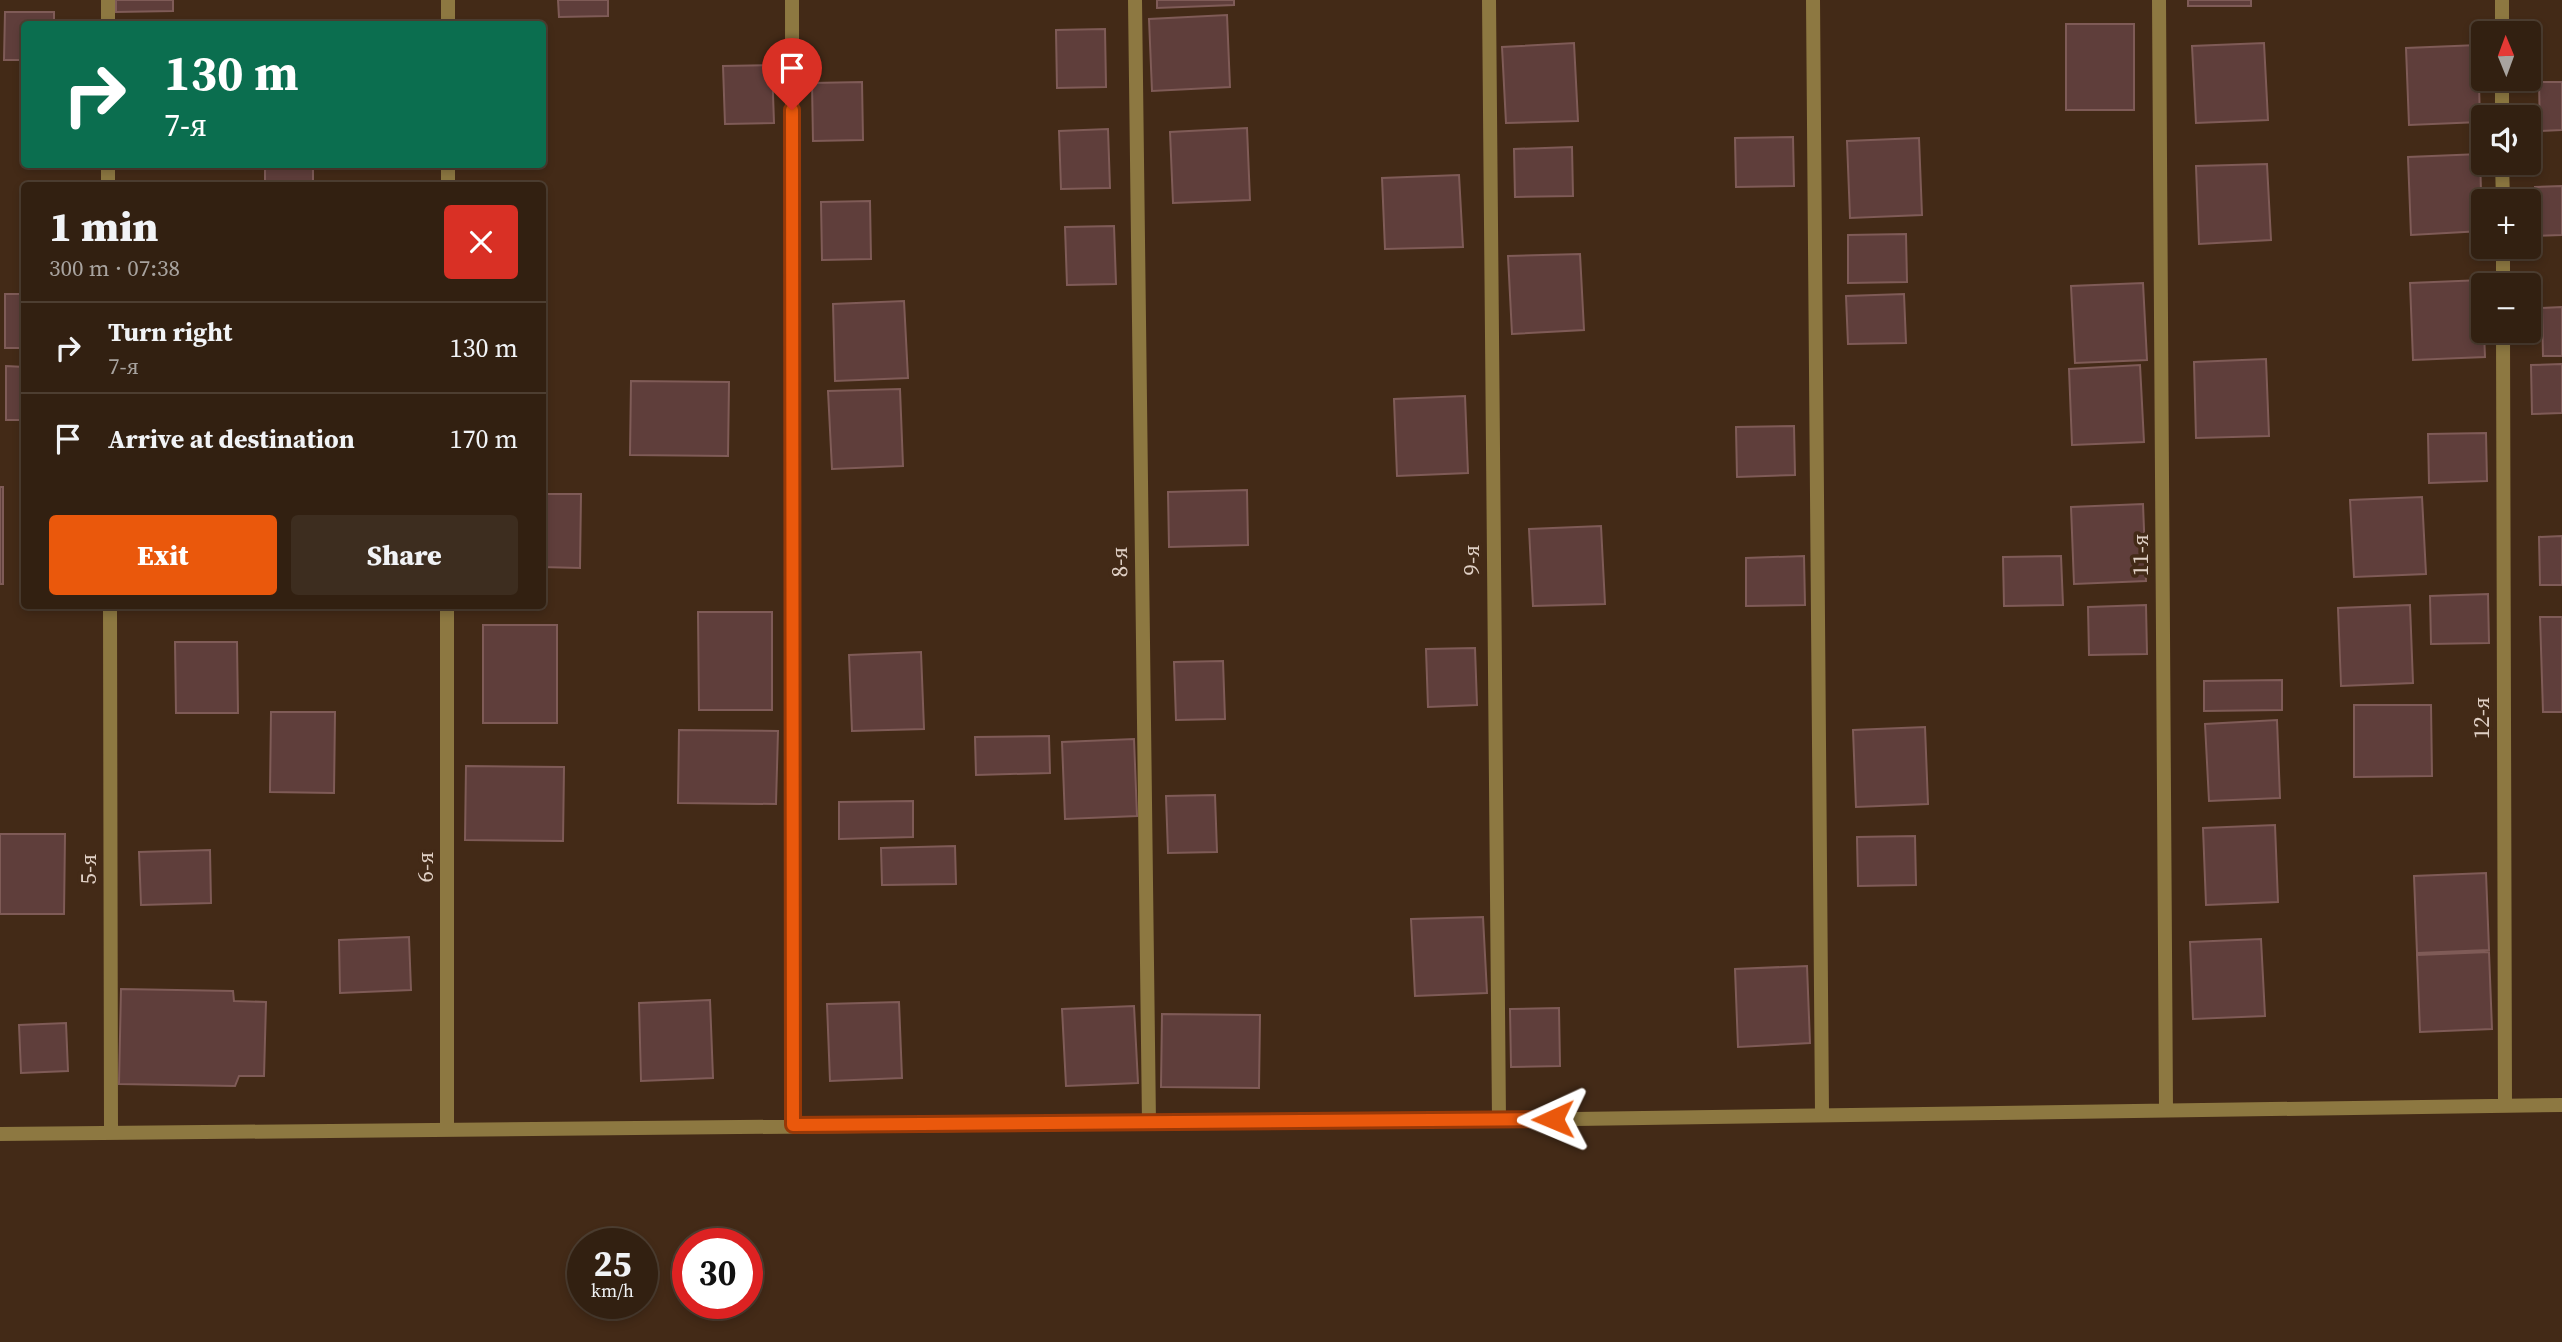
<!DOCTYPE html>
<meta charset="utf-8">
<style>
:root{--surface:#322011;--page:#3d2d1f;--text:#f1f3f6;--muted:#a8a39f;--line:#4d3e31;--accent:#ea580c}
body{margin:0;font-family:"Source Serif 4",serif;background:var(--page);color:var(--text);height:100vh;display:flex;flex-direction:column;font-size:26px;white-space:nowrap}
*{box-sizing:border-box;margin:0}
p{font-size:23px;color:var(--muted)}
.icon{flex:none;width:38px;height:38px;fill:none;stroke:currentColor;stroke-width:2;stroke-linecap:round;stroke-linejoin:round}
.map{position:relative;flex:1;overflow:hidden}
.details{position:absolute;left:21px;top:182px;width:525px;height:427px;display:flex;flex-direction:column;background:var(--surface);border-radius:7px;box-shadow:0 4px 10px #0003,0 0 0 2px var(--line)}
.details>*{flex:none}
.top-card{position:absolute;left:21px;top:21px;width:525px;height:147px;border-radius:7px;box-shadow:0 4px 10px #0003,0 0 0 2px var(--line);background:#0b6e4f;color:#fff;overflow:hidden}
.needle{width:46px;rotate:359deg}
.buttons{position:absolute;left:2471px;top:21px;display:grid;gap:14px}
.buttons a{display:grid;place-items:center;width:70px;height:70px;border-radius:7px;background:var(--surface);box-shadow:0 4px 10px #0003,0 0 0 2px var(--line);font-size:35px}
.speed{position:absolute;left:567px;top:1228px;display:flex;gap:14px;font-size:35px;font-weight:700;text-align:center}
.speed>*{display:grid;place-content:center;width:91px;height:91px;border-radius:50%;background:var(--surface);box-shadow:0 4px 10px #0003,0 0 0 2px var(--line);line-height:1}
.speed small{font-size:18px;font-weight:400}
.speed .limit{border:10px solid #d22;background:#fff;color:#111}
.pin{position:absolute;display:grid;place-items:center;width:60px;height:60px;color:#fff;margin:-72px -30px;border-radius:50% 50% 50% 0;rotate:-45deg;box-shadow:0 0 7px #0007}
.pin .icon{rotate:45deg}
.me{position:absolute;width:77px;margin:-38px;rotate:269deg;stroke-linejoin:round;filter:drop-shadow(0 0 5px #0008)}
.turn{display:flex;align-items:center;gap:24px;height:147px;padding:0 28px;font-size:32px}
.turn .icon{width:91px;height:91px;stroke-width:2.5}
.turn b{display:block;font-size:49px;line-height:60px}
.round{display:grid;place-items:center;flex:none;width:74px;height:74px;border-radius:7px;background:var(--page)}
.head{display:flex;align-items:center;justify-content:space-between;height:119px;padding:0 28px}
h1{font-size:42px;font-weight:800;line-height:52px}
.action{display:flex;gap:14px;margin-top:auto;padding:14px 28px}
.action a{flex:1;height:80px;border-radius:7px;background:var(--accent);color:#fff;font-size:28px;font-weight:800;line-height:80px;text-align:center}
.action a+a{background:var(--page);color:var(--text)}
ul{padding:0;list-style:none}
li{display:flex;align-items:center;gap:21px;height:91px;padding:0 28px;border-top:2px solid var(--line)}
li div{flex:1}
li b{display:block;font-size:26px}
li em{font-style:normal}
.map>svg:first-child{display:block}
.building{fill:#5f3e3b;stroke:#7f5b57;stroke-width:2}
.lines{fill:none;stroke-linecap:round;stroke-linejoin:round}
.street{stroke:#8d7841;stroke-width:14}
.route-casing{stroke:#983908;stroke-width:18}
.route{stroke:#ea580c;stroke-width:12}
.labels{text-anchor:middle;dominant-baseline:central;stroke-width:7;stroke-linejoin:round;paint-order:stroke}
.street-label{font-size:23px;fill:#dfcfc4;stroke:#432a17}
</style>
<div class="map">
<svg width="2562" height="1342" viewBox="0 0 2562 1342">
<rect width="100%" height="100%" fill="#432a17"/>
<path class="building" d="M 116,0 L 173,0 L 173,11 L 116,12 Z
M 558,0 L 608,0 L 608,16 L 559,17 Z
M 1157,0 L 1234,0 L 1234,5 L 1157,8 Z
M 2188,0 L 2251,0 L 2251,6 L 2188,6 Z
M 5,12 L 54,12 L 54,24 L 24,24 L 24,60 L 4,60 Z
M 1227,15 L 1230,87 L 1152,91 L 1149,19 Z
M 2066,24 L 2134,24 L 2134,110 L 2066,110 Z
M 1105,29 L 1106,87 L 1057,88 L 1056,30 Z
M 1574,43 L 1578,121 L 1506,123 L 1502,47 Z
M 2264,43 L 2268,120 L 2196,123 L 2192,46 Z
M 2478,45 L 2480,122 L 2409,125 L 2406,48 Z
M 772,65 L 774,123 L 725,124 L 723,66 Z
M 862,82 L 863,140 L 813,141 L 812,83 Z
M 2539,82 L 2562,82 L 2562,130 L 2540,131 Z
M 1247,128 L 1250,200 L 1173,203 L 1170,132 Z
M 1108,129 L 1110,188 L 1061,189 L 1059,131 Z
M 1793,137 L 1794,186 L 1736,187 L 1735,138 Z
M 1919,138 L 1922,215 L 1850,218 L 1847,141 Z
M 1572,147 L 1573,196 L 1515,197 L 1514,149 Z
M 2480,154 L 2482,231 L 2411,235 L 2408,157 Z
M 265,164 L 313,164 L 313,186 L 265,186 Z
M 2267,164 L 2271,240 L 2199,244 L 2196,166 Z
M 1459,175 L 1463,247 L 1385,249 L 1382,178 Z
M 188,181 L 247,182 L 247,186 L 188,186 Z
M 2562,186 L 2562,235 L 2536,236 L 2535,187 Z
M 870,201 L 871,259 L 822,260 L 821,202 Z
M 1114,226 L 1116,284 L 1067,285 L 1065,227 Z
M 1906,234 L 1907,282 L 1848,283 L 1848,235 Z
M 1580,254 L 1584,330 L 1512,334 L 1508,256 Z
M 2482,280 L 2485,357 L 2413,360 L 2410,283 Z
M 2143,283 L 2147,360 L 2075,363 L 2071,286 Z
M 5,294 L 24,294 L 24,348 L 5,348 Z
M 1904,294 L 1906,343 L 1848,344 L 1846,296 Z
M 904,301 L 908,378 L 835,381 L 833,304 Z
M 2562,307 L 2562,356 L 2543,356 L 2542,308 Z
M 2266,359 L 2269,436 L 2196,438 L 2194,362 Z
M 2562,364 L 2562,413 L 2532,414 L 2531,365 Z
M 2140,365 L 2144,442 L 2072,445 L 2069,369 Z
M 6,366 L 24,367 L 24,420 L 6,420 Z
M 631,381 L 729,382 L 728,456 L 630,455 Z
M 900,389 L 903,466 L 832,469 L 828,391 Z
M 1465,396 L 1468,473 L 1397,476 L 1394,399 Z
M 1794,426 L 1795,475 L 1737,477 L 1736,427 Z
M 2486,433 L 2487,481 L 2429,483 L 2428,434 Z
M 0,487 L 3,487 L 3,584 L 0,584 Z
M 1247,490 L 1248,545 L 1169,547 L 1168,492 Z
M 542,494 L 581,494 L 580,568 L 542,567 Z
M 2422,497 L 2426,574 L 2354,577 L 2350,500 Z
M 2143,504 L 2146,581 L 2074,584 L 2071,507 Z
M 1601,526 L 1605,604 L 1533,606 L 1529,529 Z
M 2562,536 L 2562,585 L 2540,585 L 2539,537 Z
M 1804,556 L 1805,605 L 1746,606 L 1746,558 Z
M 2061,556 L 2063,605 L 2004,606 L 2003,557 Z
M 2488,594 L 2489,643 L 2431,644 L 2430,596 Z
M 2146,605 L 2147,654 L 2089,655 L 2088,607 Z
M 2410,605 L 2413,683 L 2341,686 L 2338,608 Z
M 698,612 L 772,612 L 772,710 L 699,710 Z
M 2540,617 L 2562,617 L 2562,712 L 2543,712 Z
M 483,625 L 557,625 L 557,723 L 483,723 Z
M 175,642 L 237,642 L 238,713 L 176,713 Z
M 1475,648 L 1477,705 L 1428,707 L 1426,649 Z
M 921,652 L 924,729 L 852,731 L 849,655 Z
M 1223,661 L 1225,719 L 1176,720 L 1174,662 Z
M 2282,680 L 2282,710 L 2204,711 L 2204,681 Z
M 2354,705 L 2431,705 L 2432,776 L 2354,777 Z
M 271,712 L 335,712 L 334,793 L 270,792 Z
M 2277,720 L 2280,798 L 2209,801 L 2205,724 Z
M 1925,727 L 1928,804 L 1856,807 L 1853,730 Z
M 679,730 L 778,731 L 776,804 L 678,803 Z
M 1049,736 L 1050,773 L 976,775 L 975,737 Z
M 1134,739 L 1137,816 L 1065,819 L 1062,742 Z
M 466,766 L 564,767 L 563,841 L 465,840 Z
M 1215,795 L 1217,852 L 1168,853 L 1166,796 Z
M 913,801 L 913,837 L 839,839 L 839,802 Z
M 2275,825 L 2278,902 L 2206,905 L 2203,828 Z
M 0,834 L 65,834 L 64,914 L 0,914 Z
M 1915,836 L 1916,885 L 1858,886 L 1857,837 Z
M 955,846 L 956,884 L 882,885 L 881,848 Z
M 210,850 L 211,903 L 141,905 L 139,852 Z
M 2486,873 L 2489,950 L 2417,953 L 2414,876 Z
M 1483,917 L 1487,993 L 1415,996 L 1411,919 Z
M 409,937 L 411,990 L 340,993 L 339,940 Z
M 2261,939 L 2265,1016 L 2193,1019 L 2190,942 Z
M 2489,952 L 2492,1029 L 2420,1032 L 2417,955 Z
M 1807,966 L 1810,1043 L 1738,1047 L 1735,969 Z
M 121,989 L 233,991 L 234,1001 L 266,1002 L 264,1076 L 239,1076 L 235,1086 L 119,1084 Z
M 710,1000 L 713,1078 L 641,1081 L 639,1003 Z
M 899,1002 L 902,1078 L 830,1081 L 827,1004 Z
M 1134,1006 L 1138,1083 L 1066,1086 L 1062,1009 Z
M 1559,1008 L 1560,1066 L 1511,1067 L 1510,1009 Z
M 1162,1014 L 1260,1015 L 1259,1088 L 1161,1087 Z
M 66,1023 L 68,1071 L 21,1073 L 19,1025 Z"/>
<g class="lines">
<path class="street" d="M 108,0 L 108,24
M 792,0 L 793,1125
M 1135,0 L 1149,1123
M 1489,0 L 1499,1120
M 1813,0 L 1822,1113
M 2159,0 L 2166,1109
M 2502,0 L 2502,33
M 448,24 L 448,0
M 2502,79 L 2502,117
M 2502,163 L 2503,201
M 108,164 L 108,186
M 448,186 L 448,164
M 2503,247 L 2503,285
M 2503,331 L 2505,1105
M 110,606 L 111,1133
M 447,1129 L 447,606
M 0,1134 L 1499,1120 L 2562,1105"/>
</g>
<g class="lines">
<g class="route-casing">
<path id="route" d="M 792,110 L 793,1125 L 1553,1119"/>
</g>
<use href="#route" class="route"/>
</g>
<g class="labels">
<g class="street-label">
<text transform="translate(2140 555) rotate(-90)">11-я</text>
<text transform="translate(1471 560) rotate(-90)">9-я</text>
<text transform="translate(1119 562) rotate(-91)">8-я</text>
<text transform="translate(2481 718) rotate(-90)">12-я</text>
<text transform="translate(425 867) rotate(-90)">6-я</text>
<text transform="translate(88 869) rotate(-90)">5-я</text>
</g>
</g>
</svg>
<div class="buttons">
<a><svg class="needle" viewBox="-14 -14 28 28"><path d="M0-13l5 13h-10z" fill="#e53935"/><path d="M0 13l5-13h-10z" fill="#a8a39f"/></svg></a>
<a><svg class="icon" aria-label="sound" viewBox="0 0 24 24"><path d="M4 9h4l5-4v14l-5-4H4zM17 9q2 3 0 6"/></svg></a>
<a>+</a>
<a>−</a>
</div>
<div class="speed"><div>25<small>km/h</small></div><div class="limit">30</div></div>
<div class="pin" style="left:792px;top:110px;background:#d93025"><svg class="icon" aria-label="arrive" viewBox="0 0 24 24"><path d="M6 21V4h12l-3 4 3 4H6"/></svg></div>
<svg class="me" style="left:1553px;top:1119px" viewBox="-20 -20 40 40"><path d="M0-17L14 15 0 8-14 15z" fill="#ea580c" stroke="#fff" stroke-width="4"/></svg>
<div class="top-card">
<div class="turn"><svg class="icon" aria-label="right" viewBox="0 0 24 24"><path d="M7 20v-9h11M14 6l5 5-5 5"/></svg><div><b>130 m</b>7-я</div></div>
</div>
<section class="details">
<div class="head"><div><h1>1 min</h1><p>300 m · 07:38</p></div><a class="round" style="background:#d93025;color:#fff"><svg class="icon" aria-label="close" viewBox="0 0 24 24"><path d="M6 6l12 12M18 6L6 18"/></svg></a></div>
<ul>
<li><svg class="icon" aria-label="right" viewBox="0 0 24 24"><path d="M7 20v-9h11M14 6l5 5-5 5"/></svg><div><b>Turn right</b><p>7-я</p></div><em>130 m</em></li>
<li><svg class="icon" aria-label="arrive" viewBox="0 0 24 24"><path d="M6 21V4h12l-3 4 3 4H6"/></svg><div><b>Arrive at destination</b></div><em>170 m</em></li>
</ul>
<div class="action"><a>Exit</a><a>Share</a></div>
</section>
</div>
